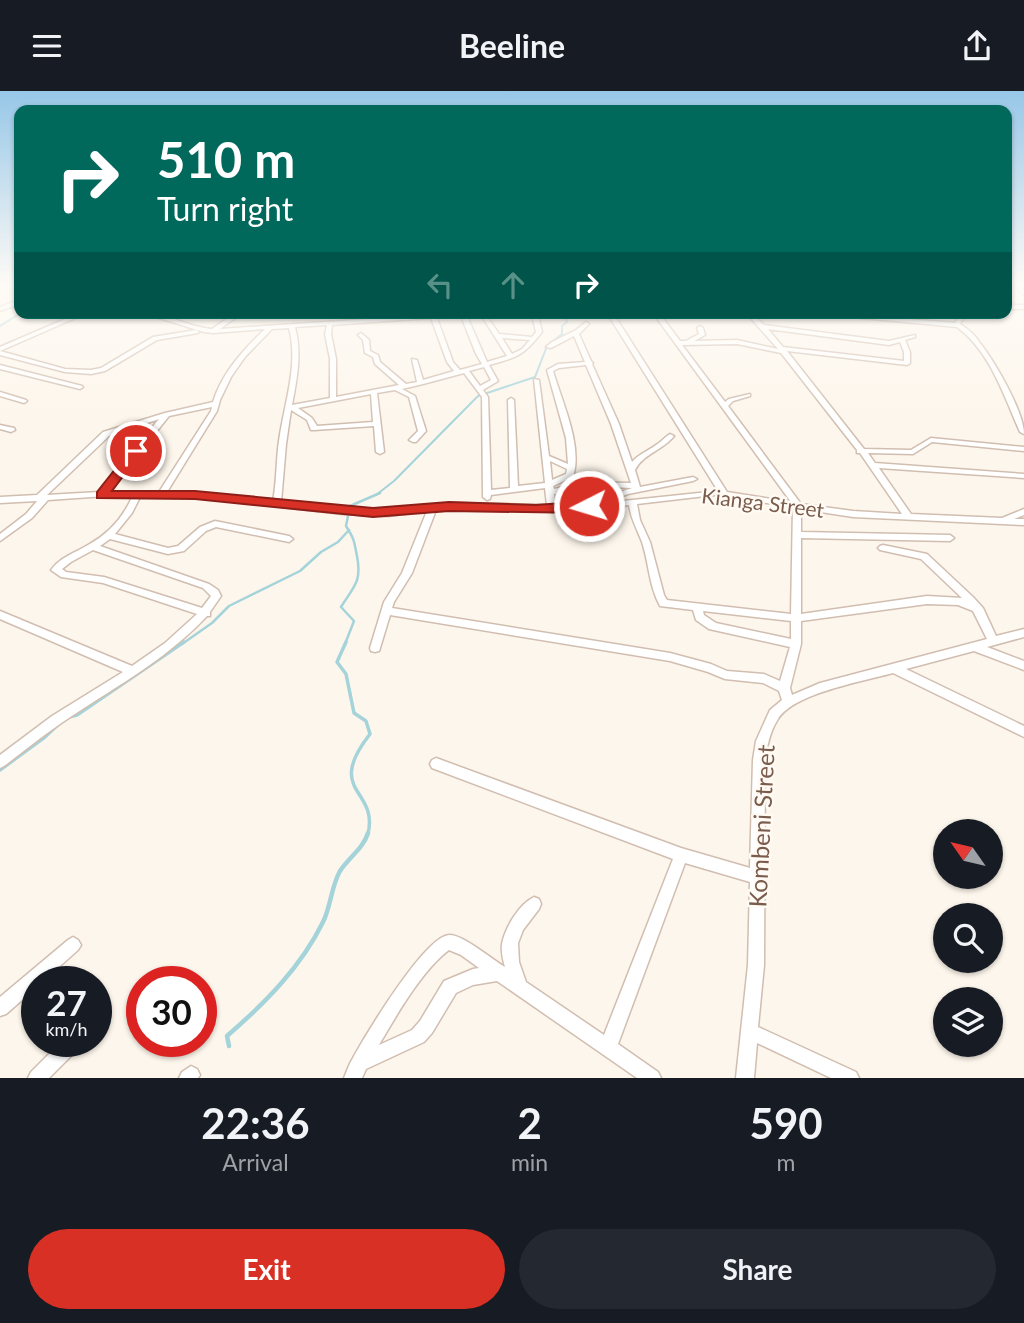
<!DOCTYPE html>
<style>
:root{--surface:#171b24;--page:#242831;--text:#f1f3f6;--muted:#9ea1a6;--accent:#d93025}
body{margin:0;font-family:Lato,sans-serif;background:var(--page);color:var(--text);height:100vh;display:flex;flex-direction:column;font-size:26px;white-space:nowrap}
*{box-sizing:border-box;margin:0}
p{font-size:23px;color:var(--muted)}
.icon{flex:none;width:38px;height:38px;fill:none;stroke:currentColor;stroke-width:2;stroke-linecap:round;stroke-linejoin:round}
.map{position:relative;height:987px;overflow:hidden}
.side{display:flex;flex-direction:column;background:var(--surface);flex:1}
.side>*{flex:none}
.guide{position:absolute;left:14px;top:14px;width:998px;height:214px;border-radius:14px;box-shadow:0 2px 5px #0004;background:#00695c;color:#fff;overflow:hidden}
.needle{width:46px;rotate:304deg}
.controls{position:absolute;left:933px;top:728px;display:grid;gap:14px}
.controls a{display:grid;place-items:center;width:70px;height:70px;border-radius:50%;background:var(--surface);box-shadow:0 2px 5px #0004;font-size:35px}
.speed{position:absolute;left:21px;top:875px;display:flex;gap:14px;font-size:35px;font-weight:700;text-align:center}
.speed>*{display:grid;place-content:center;width:91px;height:91px;border-radius:50%;background:var(--surface);box-shadow:0 2px 5px #0004;line-height:1}
.speed small{font-size:18px;font-weight:400}
.speed .limit{border:10px solid #d22;background:#fff;color:#111}
.pin{position:absolute;display:grid;place-items:center;width:60px;height:60px;color:#fff;margin:-30px;border:4px solid #fff;border-radius:50%;box-shadow:0 2px 7px #0007}
.me{position:absolute;width:77px;margin:-38px;rotate:265deg;stroke-linejoin:round;filter:drop-shadow(0 0 5px #0008)}
.turn{display:flex;align-items:center;gap:24px;height:147px;padding:0 28px;font-size:32px}
.turn .icon{width:91px;height:91px;stroke-width:2.5}
.turn b{display:block;font-size:49px;line-height:60px}
.lanes{display:flex;align-items:center;height:66px;padding:0 28px;background:#0003;justify-content:center;gap:35px;direction:ltr}
.lanes .off{opacity:.35}
.eta{display:flex;justify-content:space-evenly;align-items:center;height:119px;text-align:center}
.eta b{font-size:42px;font-weight:700;line-height:49px}
.cta{display:flex;gap:14px;margin-top:auto;padding:14px 28px}
.cta a{flex:1;height:80px;border-radius:42px;background:var(--accent);color:#fff;font-size:28px;font-weight:700;line-height:80px;text-align:center}
.cta a+a{background:var(--page);color:var(--text)}
header{display:flex;justify-content:space-between;align-items:center;height:91px;padding:0 28px;background:var(--surface);font-size:32px;font-weight:700}
.map>svg:first-child{display:block}
.lines{fill:none;stroke-linecap:round;stroke-linejoin:round}
.stream-far3{stroke:#a5d3da;stroke-width:2}
.stream-far2{stroke:#a5d3da;stroke-width:2.5}
.stream-far1{stroke:#a5d3da;stroke-width:3.5}
.stream{stroke:#a5d3da;stroke-width:4.5}
.river{fill:#bfe3e8;fill-rule:evenodd}
.minor-casing{stroke:#d1beb0;stroke-width:3}
.minor{fill:#fff;fill-rule:evenodd}
.route{fill:#d93025;stroke:#8d1f18;stroke-width:2}
.labels{text-anchor:middle;dominant-baseline:central;stroke-width:5;stroke-linejoin:round;paint-order:stroke}
.street-label{font-size:21px;fill:#7a5c4d;stroke:#fffaf3}
.near-street-label{font-size:24px;fill:#7a5c4d;stroke:#fffaf3}
</style>
<header><svg class="icon" aria-label="menu" viewBox="0 0 24 24"><path d="M4 6h16M4 12h16M4 18h16"/></svg>Beeline<svg class="icon" aria-label="share" viewBox="0 0 24 24"><path d="M12 15V3M7 8l5-5 5 5M5 13v7h14v-7"/></svg></header>
<div class="map">
<svg width="1024" height="987" viewBox="0 0 1024 987">
<rect width="100%" height="100%" fill="#fdf6ec"/>
<g class="lines">
<path class="stream-far3" d="M 0,235 L 21,222
M 552,251 L 562,243 L 562,235 L 567,231 L 564,222
M 376,404 L 394,390 L 478,305 L 535,286 L 547,255"/>
<path class="stream-far2" d="M 182,553 L 212,532 L 229,515 L 300,480 L 321,461 L 338,451 L 349,439
M 345,553 L 354,530 L 341,516 C 354,495 362,491 357,465 C 354,451 355,449 346,435 L 350,415 L 380,402"/>
<path class="stream-far1" d="M 346,551 L 337,571 L 346,583 L 354,622 L 366,630 L 370,643 C 324,702 379,697 368,743
M 0,679 L 45,646 L 65,627 L 77,624 L 184,551"/>
<path class="stream" d="M 229,955 L 227,945 C 265,912 301,876 323,831 C 331,815 331,796 340,780 C 349,766 363,758 368,742"/>
<path class="river" d="M 0,195 L 19,199 L 19,203 L 0,198 Z"/>
<g class="minor-casing">
<path id="minor" d="M 1014,195 L 1019,195 L 1024,199 L 1024,204 Z
M 19,209 L 19,213 L 0,220 L 0,216 Z
M 1006,214 L 1024,214 L 1024,218 L 1006,218 Z
M 79,222 L 87,222 L 0,260 L 0,256 Z
M 143,222 C 167,222 188,236 212,238 L 235,222 L 242,222 L 220,238 L 459,222 L 491,222 L 486,224 L 499,243 L 532,246 L 536,241 L 533,228 L 535,222 L 541,222 L 539,228 L 542,241 C 523,265 518,266 489,274 L 498,290 L 483,299 L 488,306 L 491,399 L 510,397 L 508,309 L 511,307 L 514,309 L 518,395 L 545,392 L 534,288 L 539,289 L 549,365 L 568,373 L 566,347 L 547,279 L 558,273 L 585,271 L 574,245 L 551,257 L 546,256 L 552,251 L 576,239 L 586,231 L 589,233 L 579,243 L 591,270 L 593,272 L 592,273 L 619,333 L 632,371 C 639,363 648,360 656,354 C 661,351 665,346 670,343 L 674,345 C 663,359 643,363 635,379 L 640,396 L 693,386 L 697,388 L 693,390 L 628,403 L 604,412 L 718,400 L 607,222 L 613,222 L 727,401 L 791,411 L 653,222 L 659,222 L 680,250 L 686,250 L 699,243 L 697,237 L 700,235 L 703,237 L 705,244 L 694,250 L 737,249 L 778,258 L 746,222 L 752,222 L 764,234 L 889,250 L 915,244 L 915,246 L 905,249 L 910,261 L 910,272 L 907,274 L 787,260 L 864,358 L 911,359 L 931,347 L 1024,356 L 1024,360 L 932,351 L 913,363 L 868,362 L 875,372 L 1024,383 L 1024,387 L 879,377 L 911,423 L 1002,427 L 1024,418 L 1024,424 L 1014,428 L 1024,428 L 1024,434 L 853,426 L 801,418 L 801,441 L 950,444 L 954,447 L 950,450 L 801,447 L 801,523 L 927,505 L 962,507 L 921,468 L 880,459 L 878,457 L 880,455 L 883,454 L 927,463 L 973,506 L 983,517 L 996,545 L 1024,538 L 1024,546 L 987,556 L 1024,570 L 1024,579 L 974,560 L 906,578 L 1024,635 L 1024,646 L 893,582 C 864,590 794,602 778,628 C 770,640 767,655 765,669 L 764,874 L 758,936 L 856,981 L 859,987 L 831,987 L 757,952 L 754,987 L 736,987 L 748,874 L 750,791 L 685,772 L 618,953 L 658,981 L 661,987 L 637,987 L 497,890 L 473,894 L 456,902 L 432,942 L 424,951 L 366,978 L 362,987 L 344,987 C 347,980 349,973 353,967 C 365,945 425,845 449,844 C 462,843 493,869 505,876 C 503,869 501,861 502,853 C 505,837 519,813 534,806 L 539,808 L 541,813 L 539,818 L 523,839 L 518,852 L 519,871 L 526,891 L 604,944 L 673,768 L 432,677 L 430,673 L 432,669 L 436,667 L 681,757 L 750,777 L 753,669 L 756,650 L 770,619 L 782,609 L 779,600 L 763,592 L 725,588 L 708,581 L 670,570 L 390,524 L 380,557 L 379,560 L 375,561 L 371,560 L 370,557 L 384,511 L 402,482 L 427,420 L 388,425 L 343,423 L 195,406 L 140,406 L 132,422 L 115,443 L 168,457 L 178,455 L 200,436 L 215,430 L 289,445 L 293,448 L 289,451 L 216,436 L 206,440 L 184,460 L 168,463 L 110,448 L 100,455 L 209,493 L 218,499 L 221,505 L 210,521 L 210,525 L 207,525 C 164,571 111,598 60,633 C 41,646 23,661 4,675 L 0,677 L 0,664 L 52,625 L 123,581 L 0,528 L 0,520 L 132,575 L 165,552 L 197,523 L 103,492 L 61,486 L 51,479 C 60,466 75,462 88,454 C 108,443 123,427 132,406 L 106,405 L 48,409 L 32,427 L 0,450 L 0,443 L 26,423 L 37,410 L 0,412 L 0,406 L 37,404 L 103,341 L 165,322 L 213,311 C 222,282 243,259 265,238 L 213,242 L 204,241 ZM 481,224 L 507,265 L 487,271 L 467,225 ZM 461,225 L 476,263 L 482,273 L 460,279 L 453,271 L 437,227 ZM 431,227 L 447,271 L 454,280 L 423,289 L 417,269 L 412,268 L 417,291 L 406,293 L 380,271 L 378,264 L 370,260 L 369,249 L 361,242 L 358,244 L 363,249 L 365,262 L 373,266 L 375,273 L 399,294 L 336,306 L 336,268 L 331,243 L 332,234 ZM 327,234 L 325,243 L 330,268 L 330,307 L 292,314 C 297,288 302,262 295,236 ZM 289,237 C 299,274 284,313 279,350 C 276,370 277,390 273,410 L 195,402 L 167,401 L 217,320 L 220,309 L 231,286 L 245,266 L 272,238 ZM 768,238 L 889,254 L 900,251 L 904,261 L 904,270 L 783,256 ZM 502,247 L 530,249 L 522,258 L 512,263 ZM 737,253 L 781,262 L 857,359 L 857,362 L 860,362 L 902,423 L 853,420 L 801,413 L 728,315 L 733,310 L 750,305 L 750,303 L 729,308 L 725,311 L 682,254 ZM 586,274 L 611,333 L 631,392 L 583,391 L 554,398 L 553,395 L 573,386 C 583,355 562,311 553,280 L 559,277 ZM 484,276 L 491,289 L 480,295 L 469,280 ZM 464,282 L 482,306 L 483,406 L 487,409 L 490,408 L 491,404 L 545,397 L 547,414 L 449,412 L 388,419 L 343,417 L 281,411 L 286,353 L 291,319 L 307,329 L 311,339 L 314,339 L 374,335 L 376,361 L 380,363 L 384,361 L 377,302 L 395,299 L 409,306 L 418,340 L 409,349 L 413,351 L 416,351 L 426,340 L 415,305 L 402,298 L 423,293 ZM 371,303 L 373,331 L 317,335 L 312,327 L 298,317 ZM 212,316 L 211,320 L 159,401 L 108,401 L 169,325 ZM 159,328 L 99,401 L 47,404 L 109,345 ZM 550,370 L 567,378 L 566,383 L 552,389 ZM 583,395 L 632,397 L 589,412 L 564,401 ZM 554,403 L 555,403 L 580,414 L 556,414 ZM 714,404 L 793,416 L 791,523 L 667,509 L 664,504 L 650,451 L 640,429 L 637,413 ZM 629,414 C 631,428 637,438 642,451 C 649,472 649,495 660,515 L 693,519 L 696,529 L 709,538 L 790,556 L 780,590 L 764,583 L 727,580 L 711,573 L 670,562 L 392,517 L 394,511 L 412,482 L 436,419 L 449,418 L 548,419 L 552,421 L 555,419 L 585,420 ZM 93,459 L 203,497 L 211,505 L 202,517 L 104,486 L 66,481 L 62,478 L 71,471 ZM 927,513 L 958,514 L 973,520 L 987,548 L 820,592 L 792,604 L 790,597 L 801,553 L 801,530 ZM 703,520 L 791,530 L 791,548 L 716,532 L 704,524 ZM 449,859 L 461,864 L 479,877 L 473,878 L 444,890 L 420,930 L 412,939 L 379,954 C 396,925 422,879 449,859 Z
M 809,222 L 835,222 L 955,232 L 957,228 L 949,222 L 956,222 L 963,228 L 960,233 C 968,238 975,244 980,252 C 995,271 1024,321 1024,343 L 1020,341 C 1004,305 990,260 957,236 Z
M 196,239 L 199,241 L 198,242 L 157,249 L 105,280 L 91,283 L 65,281 L 0,264 L 0,260 L 65,278 L 91,279 L 101,277 L 153,246 Z
M 0,274 L 82,295 L 83,296 L 80,298 L 0,278 Z
M 0,301 L 26,309 L 27,310 L 24,312 L 0,305 Z
M 0,334 L 14,337 L 15,339 L 11,341 L 0,338 Z
M 73,846 L 78,849 L 81,854 L 78,859 L 42,891 L 37,891 L 37,896 L 6,923 L 0,925 L 0,906 L 68,849 Z
M 62,950 L 78,950 L 79,953 L 77,959 L 49,987 L 28,987 L 31,981 Z
M 191,975 L 197,978 L 200,984 L 198,987 L 179,987 L 182,981 Z"/>
</g>
<use href="#minor" class="minor"/>
</g>
<linearGradient id="sky" x2="0" y2="1"><stop stop-color="#97c7e8"/><stop offset="0.58" stop-color="#fefbf6"/><stop offset="1" stop-color="#fefbf6" stop-opacity="0"/></linearGradient>
<rect width="1024" height="334" fill="url(#sky)"/>
<path class="route" d="M 136,356 L 142,360 L 112,400 L 195,400 L 373,417 L 449,411 L 536,414 L 589,410 L 596,415 L 585,422 L 449,420 L 373,426 L 195,408 L 97,407 L 97,401 L 132,357 Z"/>
<g class="labels">
<g class="street-label">
<text transform="translate(763 411) rotate(7)">Kianga Street</text>
</g>
<g class="near-street-label">
<text transform="translate(761 735) rotate(-87)">Kombeni Street</text>
</g>
</g>
</svg>
<div class="controls">
<a><svg class="needle" viewBox="-14 -14 28 28"><path d="M0-13l5 13h-10z" fill="#e53935"/><path d="M0 13l5-13h-10z" fill="#9ea1a6"/></svg></a>
<a><svg class="icon" aria-label="search" viewBox="0 0 24 24"><circle cx="10" cy="10" r="6"/><path d="M15 15l6 6"/></svg></a>
<a><svg class="icon" aria-label="layers" viewBox="0 0 24 24"><path d="M12 4l9 5-9 5-9-5zM3 14l9 5 9-5"/></svg></a>
</div>
<div class="speed"><div>27<small>km/h</small></div><div class="limit">30</div></div>
<div class="pin" style="left:136px;top:360px;background:#d93025"><svg class="icon" aria-label="arrive" viewBox="0 0 24 24"><path d="M6 21V4h12l-3 4 3 4H6"/></svg></div>
<svg class="me" style="left:589px;top:415px" viewBox="-20 -20 40 40"><circle r="17" fill="#d93025" stroke="#fff" stroke-width="3"/><path d="M0-11L8 9 0 5-8 9z" fill="#fff"/></svg>
<div class="guide">
<div class="turn"><svg class="icon" aria-label="right" viewBox="0 0 24 24"><path d="M7 20v-9h11M14 6l5 5-5 5"/></svg><div><b>510 m</b>Turn right</div></div>
<div class="lanes"><svg class="icon off" aria-label="left" viewBox="0 0 24 24"><path d="M17 20v-9H6M10 6l-5 5 5 5"/></svg><svg class="icon off" aria-label="ahead" viewBox="0 0 24 24"><path d="M12 20V5M6 11l6-6 6 6"/></svg><svg class="icon" aria-label="right" viewBox="0 0 24 24"><path d="M7 20v-9h11M14 6l5 5-5 5"/></svg></div>
</div>
</div>
<section class="side">
<div class="eta">
<div><b>22:36</b><p>Arrival</p></div>
<div><b>2</b><p>min</p></div>
<div><b>590</b><p>m</p></div>
</div>
<div class="cta"><a>Exit</a><a>Share</a></div>
</section>
